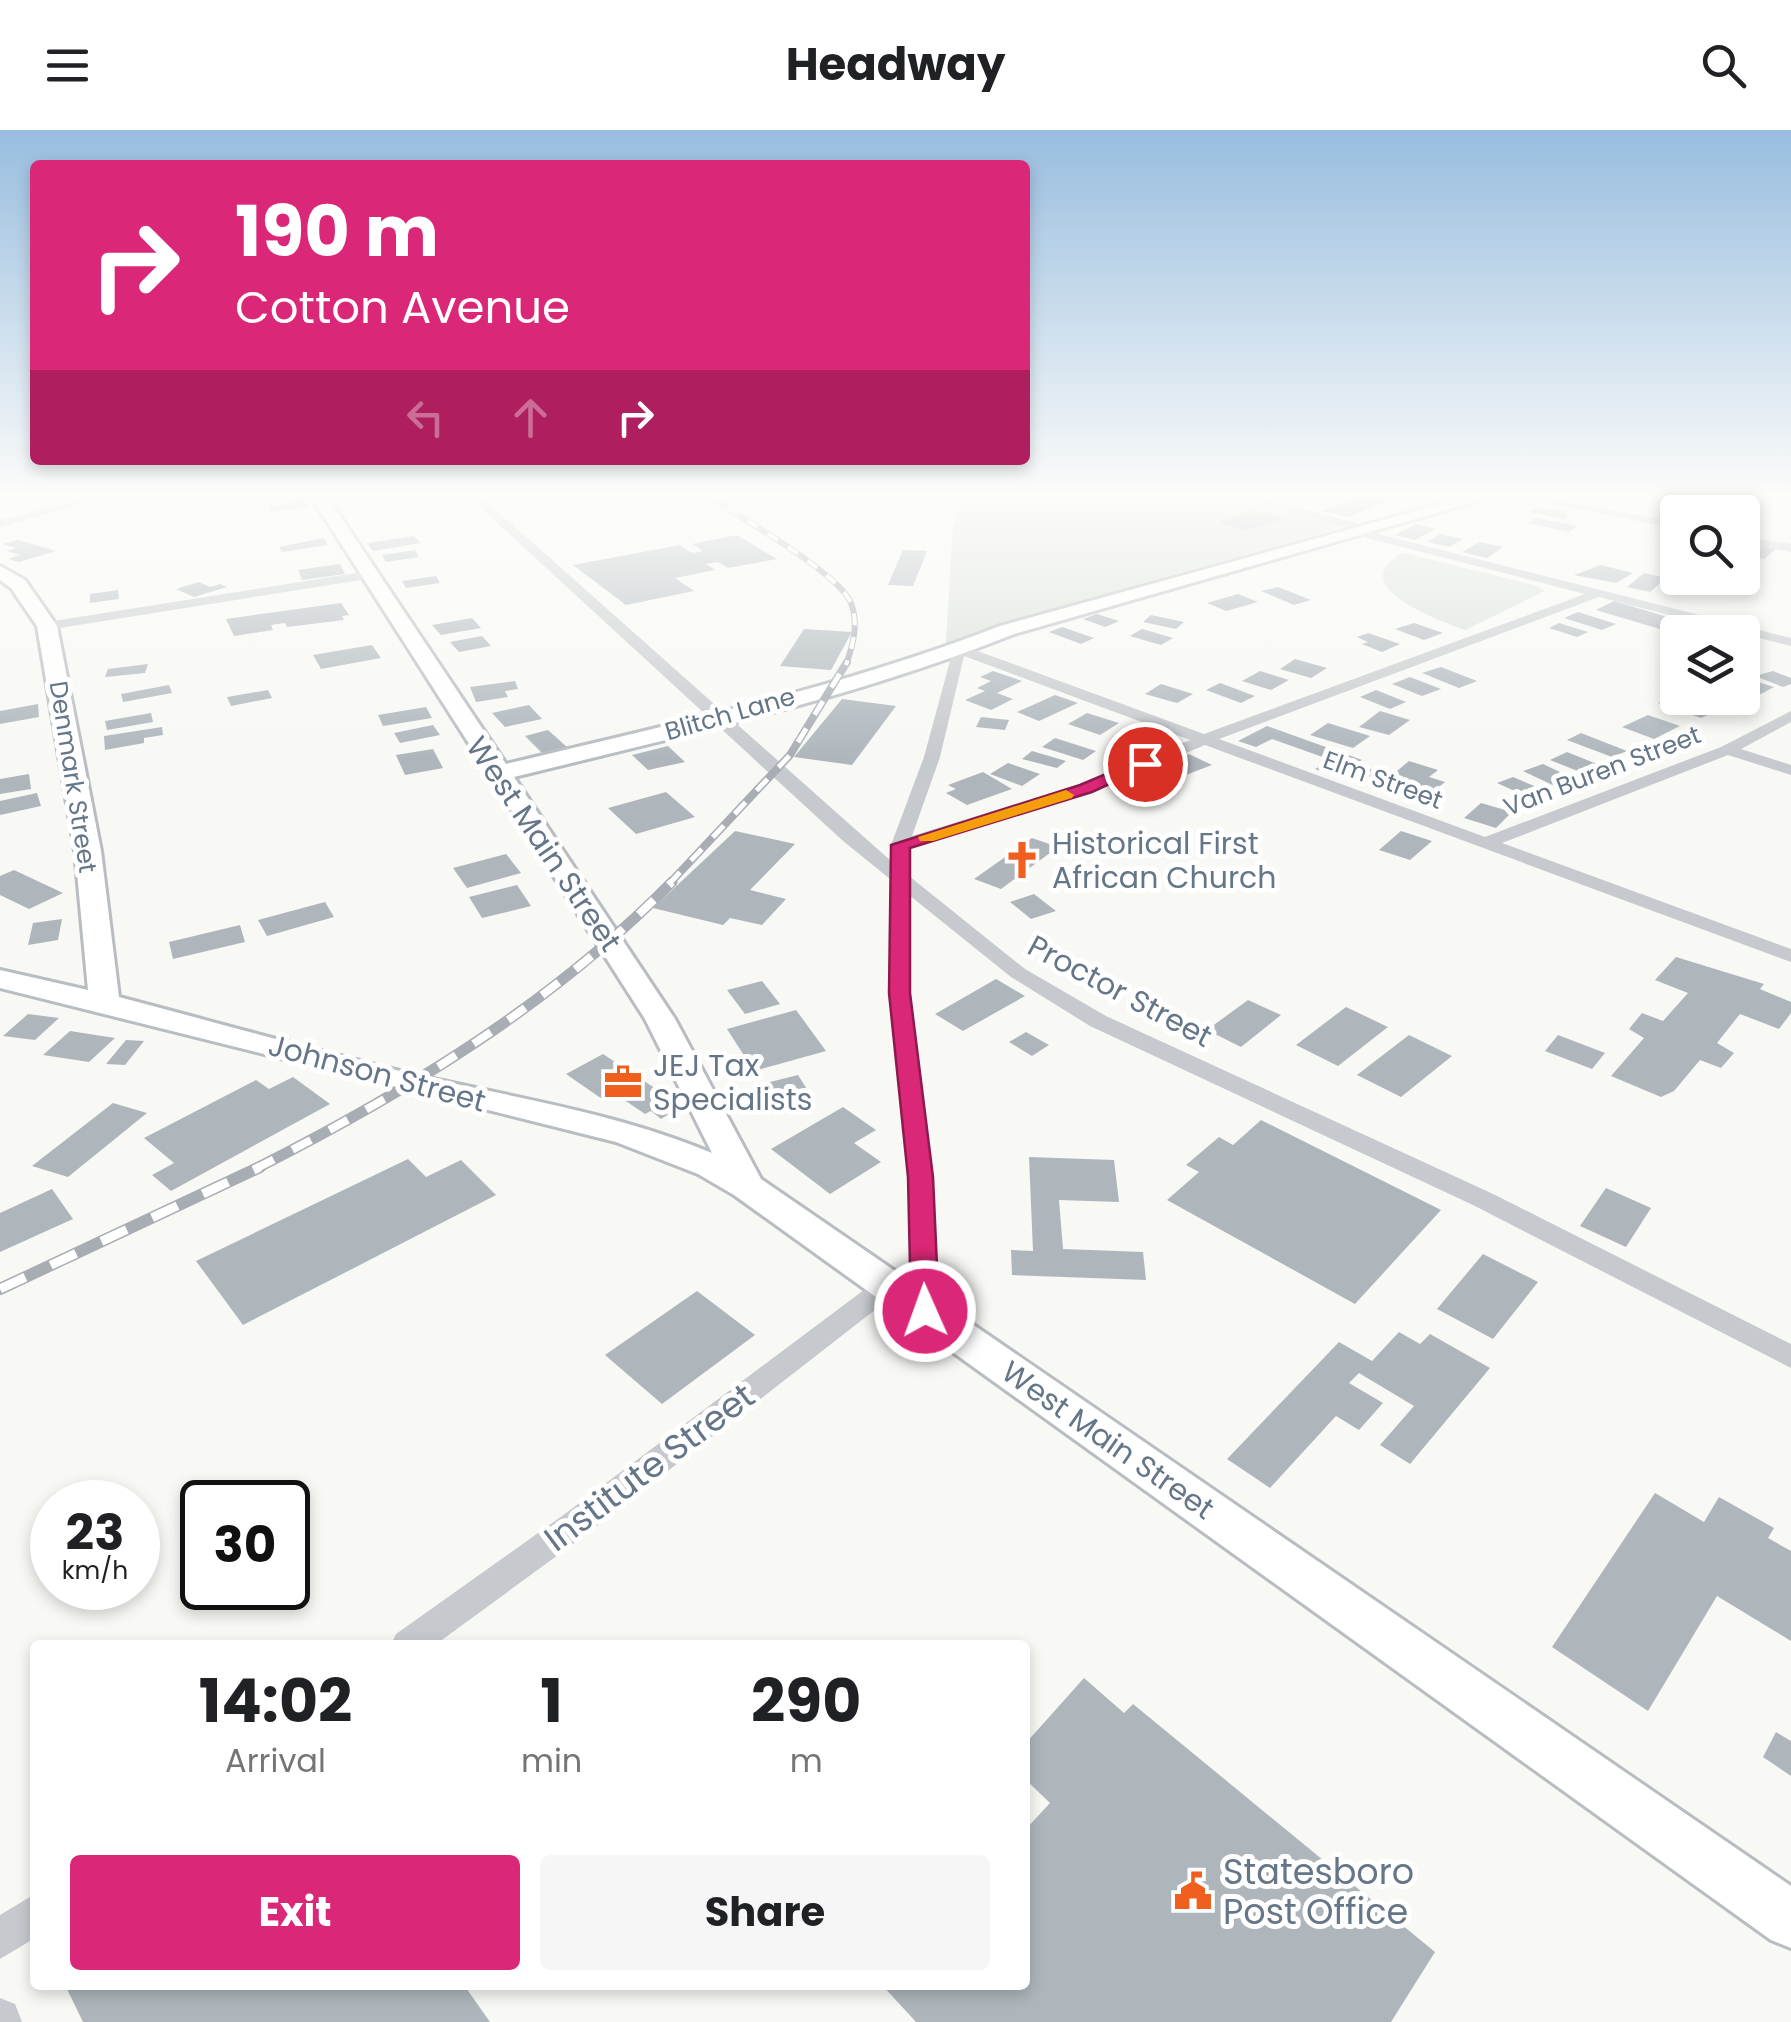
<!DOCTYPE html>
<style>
:root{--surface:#fff;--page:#f6f6f6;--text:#202124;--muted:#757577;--accent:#db2777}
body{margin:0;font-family:Poppins,sans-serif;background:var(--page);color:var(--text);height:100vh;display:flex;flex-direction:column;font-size:38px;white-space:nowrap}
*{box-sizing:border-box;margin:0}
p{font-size:32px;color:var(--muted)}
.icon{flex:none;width:55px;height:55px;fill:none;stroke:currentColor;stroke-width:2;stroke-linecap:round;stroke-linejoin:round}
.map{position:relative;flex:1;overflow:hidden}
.details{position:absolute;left:30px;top:1510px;width:1000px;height:350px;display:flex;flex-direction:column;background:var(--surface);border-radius:10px;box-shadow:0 5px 15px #0003}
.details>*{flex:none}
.top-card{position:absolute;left:30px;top:30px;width:1000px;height:305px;border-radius:10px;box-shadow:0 5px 15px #0003;background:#db2777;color:#fff;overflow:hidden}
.buttons{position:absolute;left:1660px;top:365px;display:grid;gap:20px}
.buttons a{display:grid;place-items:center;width:100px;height:100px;border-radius:10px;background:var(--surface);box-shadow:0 5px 15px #0003;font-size:50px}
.speed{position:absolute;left:30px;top:1350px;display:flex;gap:20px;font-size:50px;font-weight:700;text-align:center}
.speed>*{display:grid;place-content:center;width:130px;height:130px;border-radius:50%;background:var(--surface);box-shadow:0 5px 15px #0003;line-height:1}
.speed small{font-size:25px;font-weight:400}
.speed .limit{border:5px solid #111;border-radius:15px;background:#fff;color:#111}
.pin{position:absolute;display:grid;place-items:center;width:85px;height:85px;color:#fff;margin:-42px;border:5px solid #fff;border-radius:50%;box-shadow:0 2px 10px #0007}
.me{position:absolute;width:110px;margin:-55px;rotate:358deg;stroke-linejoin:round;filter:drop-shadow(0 0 8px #0008)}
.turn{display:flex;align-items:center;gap:35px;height:210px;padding:0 40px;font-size:45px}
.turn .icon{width:130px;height:130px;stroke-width:2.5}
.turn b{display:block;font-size:70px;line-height:85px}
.lanes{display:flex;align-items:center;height:95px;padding:0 40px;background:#0003;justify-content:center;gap:50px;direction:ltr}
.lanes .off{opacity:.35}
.eta{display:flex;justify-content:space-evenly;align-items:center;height:170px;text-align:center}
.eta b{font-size:60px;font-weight:700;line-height:70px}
.action{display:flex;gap:20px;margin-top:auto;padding:20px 40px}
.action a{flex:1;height:115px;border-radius:10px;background:var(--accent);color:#fff;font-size:40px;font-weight:700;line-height:115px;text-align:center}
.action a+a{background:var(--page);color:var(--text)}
header{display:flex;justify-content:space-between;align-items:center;height:130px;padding:0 40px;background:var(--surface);font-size:45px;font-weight:700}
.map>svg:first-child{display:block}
.green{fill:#d9e0d6}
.building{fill:#aeb6bc}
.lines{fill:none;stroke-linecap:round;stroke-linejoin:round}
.secondary-casing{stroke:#b8bdc2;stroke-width:6}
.street{fill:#c6c9cd;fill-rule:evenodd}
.secondary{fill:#fff;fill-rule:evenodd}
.rail-far3-casing{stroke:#a8adb4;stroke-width:6}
.rail-far2-casing{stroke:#a8adb4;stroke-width:8}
.rail-far1-casing{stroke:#a8adb4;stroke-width:11}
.rail-casing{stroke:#a8adb4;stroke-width:12}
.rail-far3{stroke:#fff;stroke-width:4;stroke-dasharray:12;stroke-linecap:butt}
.rail-far2{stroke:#fff;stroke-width:5;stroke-dasharray:16;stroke-linecap:butt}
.rail-far1{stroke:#fff;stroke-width:8;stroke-dasharray:21;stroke-linecap:butt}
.rail{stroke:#fff;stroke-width:9;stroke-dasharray:28;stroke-linecap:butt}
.route{fill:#db2777;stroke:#8e194d;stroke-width:2.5}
.slow{fill:#f59e0b}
.labels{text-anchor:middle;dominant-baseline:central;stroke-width:10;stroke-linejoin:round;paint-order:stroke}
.far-street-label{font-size:25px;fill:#657688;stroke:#fff}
.poi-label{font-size:30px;fill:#657688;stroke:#fff;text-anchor:start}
.street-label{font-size:30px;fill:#657688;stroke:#fff}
.near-street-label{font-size:35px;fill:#657688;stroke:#fff}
.near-poi-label{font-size:35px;fill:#657688;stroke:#fff;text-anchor:start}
</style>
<header><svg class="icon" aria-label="menu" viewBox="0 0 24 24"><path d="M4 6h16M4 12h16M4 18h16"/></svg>Headway<svg class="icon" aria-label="search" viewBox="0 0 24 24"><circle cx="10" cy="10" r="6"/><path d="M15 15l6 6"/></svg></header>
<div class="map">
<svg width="1791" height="1892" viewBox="0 0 1791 1892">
<rect width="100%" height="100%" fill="#f8f8f5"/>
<path class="green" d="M 969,365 L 1225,365 L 1346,396 L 1016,489 L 946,513 L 953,394 Z
M 1403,423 L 1538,456 L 1545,461 L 1465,500 C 1438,490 1342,456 1403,423 Z"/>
<path class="building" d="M 1364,366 L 1388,371 L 1349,387 L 1320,381 Z
M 304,369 L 309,377 L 271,382 L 268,377 Z
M 1536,378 L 1567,381 L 1563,384 L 1570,385 L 1564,389 L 1529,382 Z
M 1253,380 L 1284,389 L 1245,401 L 1219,392 Z
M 1536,388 L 1578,396 L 1569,402 L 1527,393 Z
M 1416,394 L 1436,399 L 1415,410 L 1395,405 Z
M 1440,404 L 1463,409 L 1450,417 L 1427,412 Z
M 737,405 L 777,429 L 728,438 L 718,432 L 706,434 L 715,440 L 675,448 L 694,461 L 626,475 L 573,435 L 680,415 L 692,423 L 703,421 L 692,414 Z
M 414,406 L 421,413 L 373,421 L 367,413 Z
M 324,408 L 328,415 L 282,422 L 279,417 Z
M 18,410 L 56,421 L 19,432 L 8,429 L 20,425 L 7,421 L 16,418 L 3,414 Z
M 1479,412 L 1503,417 L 1487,428 L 1462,422 Z
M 1757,415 L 1776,419 L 1764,429 L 1745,426 Z
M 415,420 L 419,427 L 386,432 L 382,425 Z
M 903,420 L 927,421 L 913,456 L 888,455 Z
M 340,434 L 345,444 L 302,450 L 298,440 Z
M 1601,435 L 1633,443 L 1616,453 L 1574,445 Z
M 1644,443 L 1666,448 L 1650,462 L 1627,457 Z
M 436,446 L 440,453 L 406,458 L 402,451 Z
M 199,452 L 210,457 L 220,454 L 227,457 L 194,467 L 176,459 Z
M 1278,457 L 1311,470 L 1294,475 L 1261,461 Z
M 118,460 L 119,469 L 90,473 L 90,464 Z
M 1238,464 L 1258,472 L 1226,481 L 1207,473 Z
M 1614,471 L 1691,494 L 1673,503 L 1596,480 Z
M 341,473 L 349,485 L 342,486 L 344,490 L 287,497 L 285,493 L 271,495 L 273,500 L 234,506 L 226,489 Z
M 1578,482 L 1616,494 L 1602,500 L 1564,488 Z
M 1097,484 L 1119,491 L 1105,497 L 1083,489 Z
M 1151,485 L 1184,492 L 1176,499 L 1143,492 Z
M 472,488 L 481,498 L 441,505 L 432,495 Z
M 1414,493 L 1443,503 L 1424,510 L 1395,499 Z
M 1559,493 L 1588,502 L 1577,507 L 1549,498 Z
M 1062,497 L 1094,508 L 1081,514 L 1049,502 Z
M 804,499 L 852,502 L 831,540 L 780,536 Z
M 1142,499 L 1173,508 L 1161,515 L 1130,506 Z
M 1368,503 L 1400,514 L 1382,522 L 1362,514 L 1368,512 L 1357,507 Z
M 482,506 L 491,516 L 459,522 L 450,512 Z
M 372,515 L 381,528 L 321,539 L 313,525 Z
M 1295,529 L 1327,538 L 1311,548 L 1280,539 Z
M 148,534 L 145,543 L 105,547 L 108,539 Z
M 1441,537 L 1477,551 L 1459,558 L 1422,543 Z
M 993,541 L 1022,551 L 997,563 L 1013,569 L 991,580 L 965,570 L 985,561 L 977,558 L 991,551 L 980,547 Z
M 1260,541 L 1289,550 L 1271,560 L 1242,551 Z
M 1773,541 L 1791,548 L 1791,554 L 1783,557 L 1755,546 Z
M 1410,547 L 1441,559 L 1422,566 L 1392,554 Z
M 1742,547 L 1774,557 L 1761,564 L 1742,558 Z
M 515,551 L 518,559 L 505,561 L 508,567 L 476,572 L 470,557 Z
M 1220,553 L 1255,566 L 1241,573 L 1206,560 Z
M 1161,554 L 1193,564 L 1177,573 L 1145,564 Z
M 169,555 L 172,563 L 123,572 L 121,564 Z
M 268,560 L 272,568 L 231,576 L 227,567 Z
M 1376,560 L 1406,572 L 1390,579 L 1360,567 Z
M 1055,565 L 1078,573 L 1039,591 L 1017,582 Z
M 1671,567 L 1714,582 L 1701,588 L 1658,573 Z
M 842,569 L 896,576 L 852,635 L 794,627 Z
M 38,574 L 39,587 L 0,594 L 0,581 Z
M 529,575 L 542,589 L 505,597 L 492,583 Z
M 426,577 L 432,588 L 383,596 L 378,585 Z
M 1380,581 L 1410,590 L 1389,605 L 1359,597 Z
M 151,583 L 153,592 L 107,600 L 105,591 Z
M 1087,583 L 1119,593 L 1100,605 L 1068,594 Z
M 1648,585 L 1680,596 L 1654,609 L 1622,597 Z
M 981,587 L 1009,590 L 1005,600 L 976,597 Z
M 1328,593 L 1370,606 L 1353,618 L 1310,605 Z
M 433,595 L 440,605 L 400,613 L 394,603 Z
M 1267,596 L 1362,630 L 1334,646 L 1315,639 L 1331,630 L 1272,609 L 1256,617 L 1238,611 Z
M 162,597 L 163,605 L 144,608 L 144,613 L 105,620 L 104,606 Z
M 548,600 L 567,617 L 543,624 L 525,606 Z
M 1581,603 L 1627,621 L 1612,627 L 1567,610 Z
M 1055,608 L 1096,621 L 1083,630 L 1042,617 Z
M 668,616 L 685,632 L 648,640 L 632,625 Z
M 433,619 L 443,638 L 405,645 L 396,625 Z
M 1032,621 L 1066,631 L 1057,638 L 1022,629 Z
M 1567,622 L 1607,638 L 1590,646 L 1550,630 Z
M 1189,624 L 1212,635 L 1170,651 L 1147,640 Z
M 1409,631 L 1438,640 L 1429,647 L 1445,652 L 1424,669 L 1359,648 L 1370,639 L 1391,646 Z
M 1008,633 L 1040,644 L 1022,656 L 990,644 Z
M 1543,634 L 1585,654 L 1565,661 L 1523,641 Z
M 983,642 L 1012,659 L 967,675 L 946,663 L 956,659 L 948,655 Z
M 29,644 L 31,659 L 0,664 L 0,649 Z
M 1513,647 L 1551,663 L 1534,670 L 1497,653 Z
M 666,662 L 695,687 L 636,704 L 608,678 Z
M 37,663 L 41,676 L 0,685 L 0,671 Z
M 1481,673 L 1512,682 L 1496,698 L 1464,688 Z
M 735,701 L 795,714 L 750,760 L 786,769 L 762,795 L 730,788 L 723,795 L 653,778 Z
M 1401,701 L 1432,711 L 1410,730 L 1379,720 Z
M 1032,708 L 1058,717 L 1001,759 L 974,749 Z
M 506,724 L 521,743 L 467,758 L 453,738 Z
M 14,740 L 63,763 L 29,779 L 0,765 L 0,746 Z
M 517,755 L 531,776 L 482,788 L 469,767 Z
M 1034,764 L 1056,781 L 1031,789 L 1010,772 Z
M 325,772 L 334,787 L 267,806 L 258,790 Z
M 62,789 L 58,810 L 28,815 L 33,793 Z
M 240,795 L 245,812 L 173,829 L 169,812 Z
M 1676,827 L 1764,854 L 1760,859 L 1791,872 L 1791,883 L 1779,899 L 1740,884 L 1717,913 L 1734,923 L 1721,938 L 1700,930 L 1674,961 L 1661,967 L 1611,946 L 1644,908 L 1629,899 L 1642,883 L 1663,891 L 1688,863 L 1655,850 Z
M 996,849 L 1025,866 L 963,901 L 935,884 Z
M 762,851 L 780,874 L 745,884 L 727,860 Z
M 1248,870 L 1281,885 L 1241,917 L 1207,900 Z
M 1346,877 L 1388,897 L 1338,936 L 1296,915 Z
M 796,880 L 826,921 L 754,941 L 727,899 Z
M 28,884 L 59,888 L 35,910 L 3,906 Z
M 70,901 L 115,908 L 89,932 L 43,925 Z
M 1026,902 L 1049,915 L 1032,926 L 1009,912 Z
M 1409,905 L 1452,926 L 1401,967 L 1357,945 Z
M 1558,905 L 1605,923 L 1592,939 L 1545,921 Z
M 126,910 L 144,911 L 125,935 L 106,934 Z
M 603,924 L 682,976 L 661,989 L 651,981 L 645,984 L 617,965 L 605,971 L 566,944 Z
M 798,945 L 810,964 L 777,972 L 766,953 Z
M 293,947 L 330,974 L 171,1061 L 152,1045 L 174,1033 L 144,1008 L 256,950 L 269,959 Z
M 113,973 L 147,983 L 68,1047 L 32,1036 Z
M 843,977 L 876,1000 L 854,1013 L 881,1032 L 830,1064 L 771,1019 Z
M 1261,990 L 1441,1080 L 1355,1174 L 1167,1070 L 1199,1042 L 1186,1035 L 1219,1007 L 1233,1015 Z
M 1029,1027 L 1114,1030 L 1119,1072 L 1059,1070 L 1063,1119 L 1143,1122 L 1146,1150 L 1012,1145 L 1011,1120 L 1033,1121 Z
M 408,1029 L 426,1047 L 461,1030 L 496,1065 L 243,1195 L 196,1131 Z
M 1606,1058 L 1651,1078 L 1626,1117 L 1580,1096 Z
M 52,1059 L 73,1089 L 0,1122 L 0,1083 Z
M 1483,1124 L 1538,1152 L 1493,1209 L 1437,1179 Z
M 697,1161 L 755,1205 L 662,1274 L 605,1225 Z
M 1399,1202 L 1420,1214 L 1430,1204 L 1490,1238 L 1410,1334 L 1380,1315 L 1414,1276 L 1359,1243 L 1349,1253 L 1383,1273 L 1359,1300 L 1336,1286 L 1270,1358 L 1227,1329 L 1339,1212 L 1372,1231 Z
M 1655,1363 L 1704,1392 L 1719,1367 L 1774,1398 L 1768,1408 L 1791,1421 L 1791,1511 L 1717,1466 L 1648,1581 L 1552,1517 Z
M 1084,1548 L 1124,1583 L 1133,1574 L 1435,1822 L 1391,1892 L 916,1892 L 882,1855 L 1025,1855 L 1025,1700 L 1050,1673 L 1025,1649 L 1025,1614 Z
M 1776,1602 L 1791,1611 L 1791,1646 L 1763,1627 Z
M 65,1855 L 464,1855 L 490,1892 L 83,1892 Z"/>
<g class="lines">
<g class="secondary-casing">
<path id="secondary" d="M 310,365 L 326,365 L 506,634 C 671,594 841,558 1000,496 L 1473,365 L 1499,365 L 1014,504 C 854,568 681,606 514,647 L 675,889 L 761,1049 L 1791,1756 L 1791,1818 L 1771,1810 L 734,1065 L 698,1044 L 616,1012 L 0,858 L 0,840 L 88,860 L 75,721 L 37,496 L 11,458 L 0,450 L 0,436 L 25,450 L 57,496 L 101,721 L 119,867 C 218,893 316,921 416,945 C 515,968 617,983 712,1023 L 645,889 Z"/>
</g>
<path class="street" d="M 95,365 L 113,365 L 0,397 L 0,390 Z
M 467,365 L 479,365 L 891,731 L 891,715 L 924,627 L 954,516 L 964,516 L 1204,604 L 1585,464 L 1348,403 L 1350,398 L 1230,365 L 1249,365 L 1368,396 L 1366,401 L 1791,508 L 1791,516 L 1599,467 L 1219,609 L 1485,707 L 1721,617 L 1791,581 L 1791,592 L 1741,619 L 1791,635 L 1791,645 L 1728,625 L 1502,713 L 1791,819 L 1791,832 L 1205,615 L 1092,662 L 909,718 L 909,746 L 1025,839 L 1106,886 L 1491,1063 L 1791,1214 L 1791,1238 L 1473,1075 L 1090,896 L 1011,847 L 909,765 L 909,863 L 932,1047 L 939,1181 L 935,1188 L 925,1191 L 915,1188 L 911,1181 L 908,1047 L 889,863 L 890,749 L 842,710 ZM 964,526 L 1190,610 L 1080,654 L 912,706 L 940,627 Z
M 1507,365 L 1531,365 L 1678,392 L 1678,399 Z
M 1742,406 L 1791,414 L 1791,422 L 1742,413 Z
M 369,441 L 373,442 L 373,448 L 47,500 L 40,496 L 47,492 Z
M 889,1145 L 898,1148 L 902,1155 L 898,1162 L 584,1406 L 435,1515 L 391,1515 L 396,1504 L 562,1386 L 880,1148 Z
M 35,1764 L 35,1808 L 0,1829 L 0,1785 Z
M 0,1868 L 15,1874 L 22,1892 L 0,1892 Z"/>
<use href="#secondary" class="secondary"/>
<g class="rail-far3-casing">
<path id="rail-far3" d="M 707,365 C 738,386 840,444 851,473 C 859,494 853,515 846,535"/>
</g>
<g class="rail-far2-casing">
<path id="rail-far2" d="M 669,754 L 790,625 L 847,532"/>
</g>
<g class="rail-far1-casing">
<path id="rail-far1" d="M 255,1039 C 407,962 552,874 672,752"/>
</g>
<g class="rail-casing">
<path id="rail" d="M 0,1159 L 260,1037"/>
</g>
<use href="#rail-far3" class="rail-far3"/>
<use href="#rail-far2" class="rail-far2"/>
<use href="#rail-far1" class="rail-far1"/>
<use href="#rail" class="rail"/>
</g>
<linearGradient id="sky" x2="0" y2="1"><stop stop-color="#98bddf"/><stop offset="0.58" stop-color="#fcfcfa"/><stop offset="1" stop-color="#fcfcfa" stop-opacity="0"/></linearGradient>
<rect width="1791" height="630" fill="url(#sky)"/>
<path class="route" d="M 1139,630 L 1153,634 L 1092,662 L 910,718 L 910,863 L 933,1047 L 939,1181 L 935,1188 L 915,1188 L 911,1181 L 908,1047 L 889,863 L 891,715 L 1080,655 Z"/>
<path class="slow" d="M 1066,660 L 1074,665 L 1072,668 L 933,711 L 920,711 L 918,707 Z"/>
<defs>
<g id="church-bare" transform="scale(3)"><path d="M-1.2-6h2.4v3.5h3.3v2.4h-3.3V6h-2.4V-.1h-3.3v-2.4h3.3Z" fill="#f05f1d" stroke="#fff" stroke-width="2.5" paint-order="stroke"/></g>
<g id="office-bare" transform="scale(3)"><path d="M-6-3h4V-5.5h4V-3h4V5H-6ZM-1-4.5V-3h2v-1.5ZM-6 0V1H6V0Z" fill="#f05f1d" stroke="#fff" stroke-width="2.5" paint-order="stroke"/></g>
<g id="civic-bare" transform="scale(3)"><path d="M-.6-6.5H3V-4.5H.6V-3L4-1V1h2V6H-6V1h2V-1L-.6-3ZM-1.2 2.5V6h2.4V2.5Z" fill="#f05f1d" stroke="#fff" stroke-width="2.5" paint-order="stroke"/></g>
</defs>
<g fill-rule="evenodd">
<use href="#church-bare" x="1022" y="730"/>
<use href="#office-bare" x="623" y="952"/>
<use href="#civic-bare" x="1193" y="1761"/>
</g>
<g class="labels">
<g class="far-street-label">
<text transform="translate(730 584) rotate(-16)">Blitch Lane</text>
<text transform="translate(1602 641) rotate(-21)">Van Buren Street</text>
<text transform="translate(73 647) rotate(81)">Denmark Street</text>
<text transform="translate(1383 650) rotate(20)">Elm Street</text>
</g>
<g class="poi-label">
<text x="1052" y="713">Historical First<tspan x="1052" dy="34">African Church</tspan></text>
<text x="653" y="935">JEJ Tax<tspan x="653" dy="34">Specialists</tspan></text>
</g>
<g class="street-label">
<text transform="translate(544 714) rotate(56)">West Main Street</text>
<text transform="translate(1120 861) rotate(28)">Proctor Street</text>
<text transform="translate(377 943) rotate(15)">Johnson Street</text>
<text transform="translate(1108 1310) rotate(35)">West Main Street</text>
</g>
<g class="near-street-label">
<text transform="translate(649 1337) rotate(-37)">Institute Street</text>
</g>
<g class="near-poi-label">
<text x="1223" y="1741">Statesboro<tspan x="1223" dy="40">Post Office</tspan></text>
</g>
</g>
</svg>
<div class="buttons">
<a><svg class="icon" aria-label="search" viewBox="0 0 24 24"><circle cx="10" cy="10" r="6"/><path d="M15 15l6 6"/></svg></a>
<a><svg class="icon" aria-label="layers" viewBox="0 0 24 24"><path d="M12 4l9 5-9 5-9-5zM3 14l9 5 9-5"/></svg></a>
</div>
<div class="speed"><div>23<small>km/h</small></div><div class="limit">30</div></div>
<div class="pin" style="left:1145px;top:634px;background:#d93025"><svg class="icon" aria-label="arrive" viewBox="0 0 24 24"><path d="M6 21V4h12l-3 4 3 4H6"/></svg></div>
<svg class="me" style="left:925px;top:1181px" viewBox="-20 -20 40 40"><circle r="17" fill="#db2777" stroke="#fff" stroke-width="3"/><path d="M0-11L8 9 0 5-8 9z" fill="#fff"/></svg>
<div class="top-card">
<div class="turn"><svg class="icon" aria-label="right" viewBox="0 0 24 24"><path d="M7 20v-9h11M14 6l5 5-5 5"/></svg><div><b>190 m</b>Cotton Avenue</div></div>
<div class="lanes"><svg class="icon off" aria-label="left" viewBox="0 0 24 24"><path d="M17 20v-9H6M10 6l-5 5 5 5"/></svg><svg class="icon off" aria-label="ahead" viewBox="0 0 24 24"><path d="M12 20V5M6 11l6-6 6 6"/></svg><svg class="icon" aria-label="right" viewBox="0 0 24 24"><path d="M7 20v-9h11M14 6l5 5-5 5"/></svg></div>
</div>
<section class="details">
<div class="eta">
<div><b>14:02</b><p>Arrival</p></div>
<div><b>1</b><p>min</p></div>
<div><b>290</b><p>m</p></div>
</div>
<div class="action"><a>Exit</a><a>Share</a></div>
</section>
</div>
